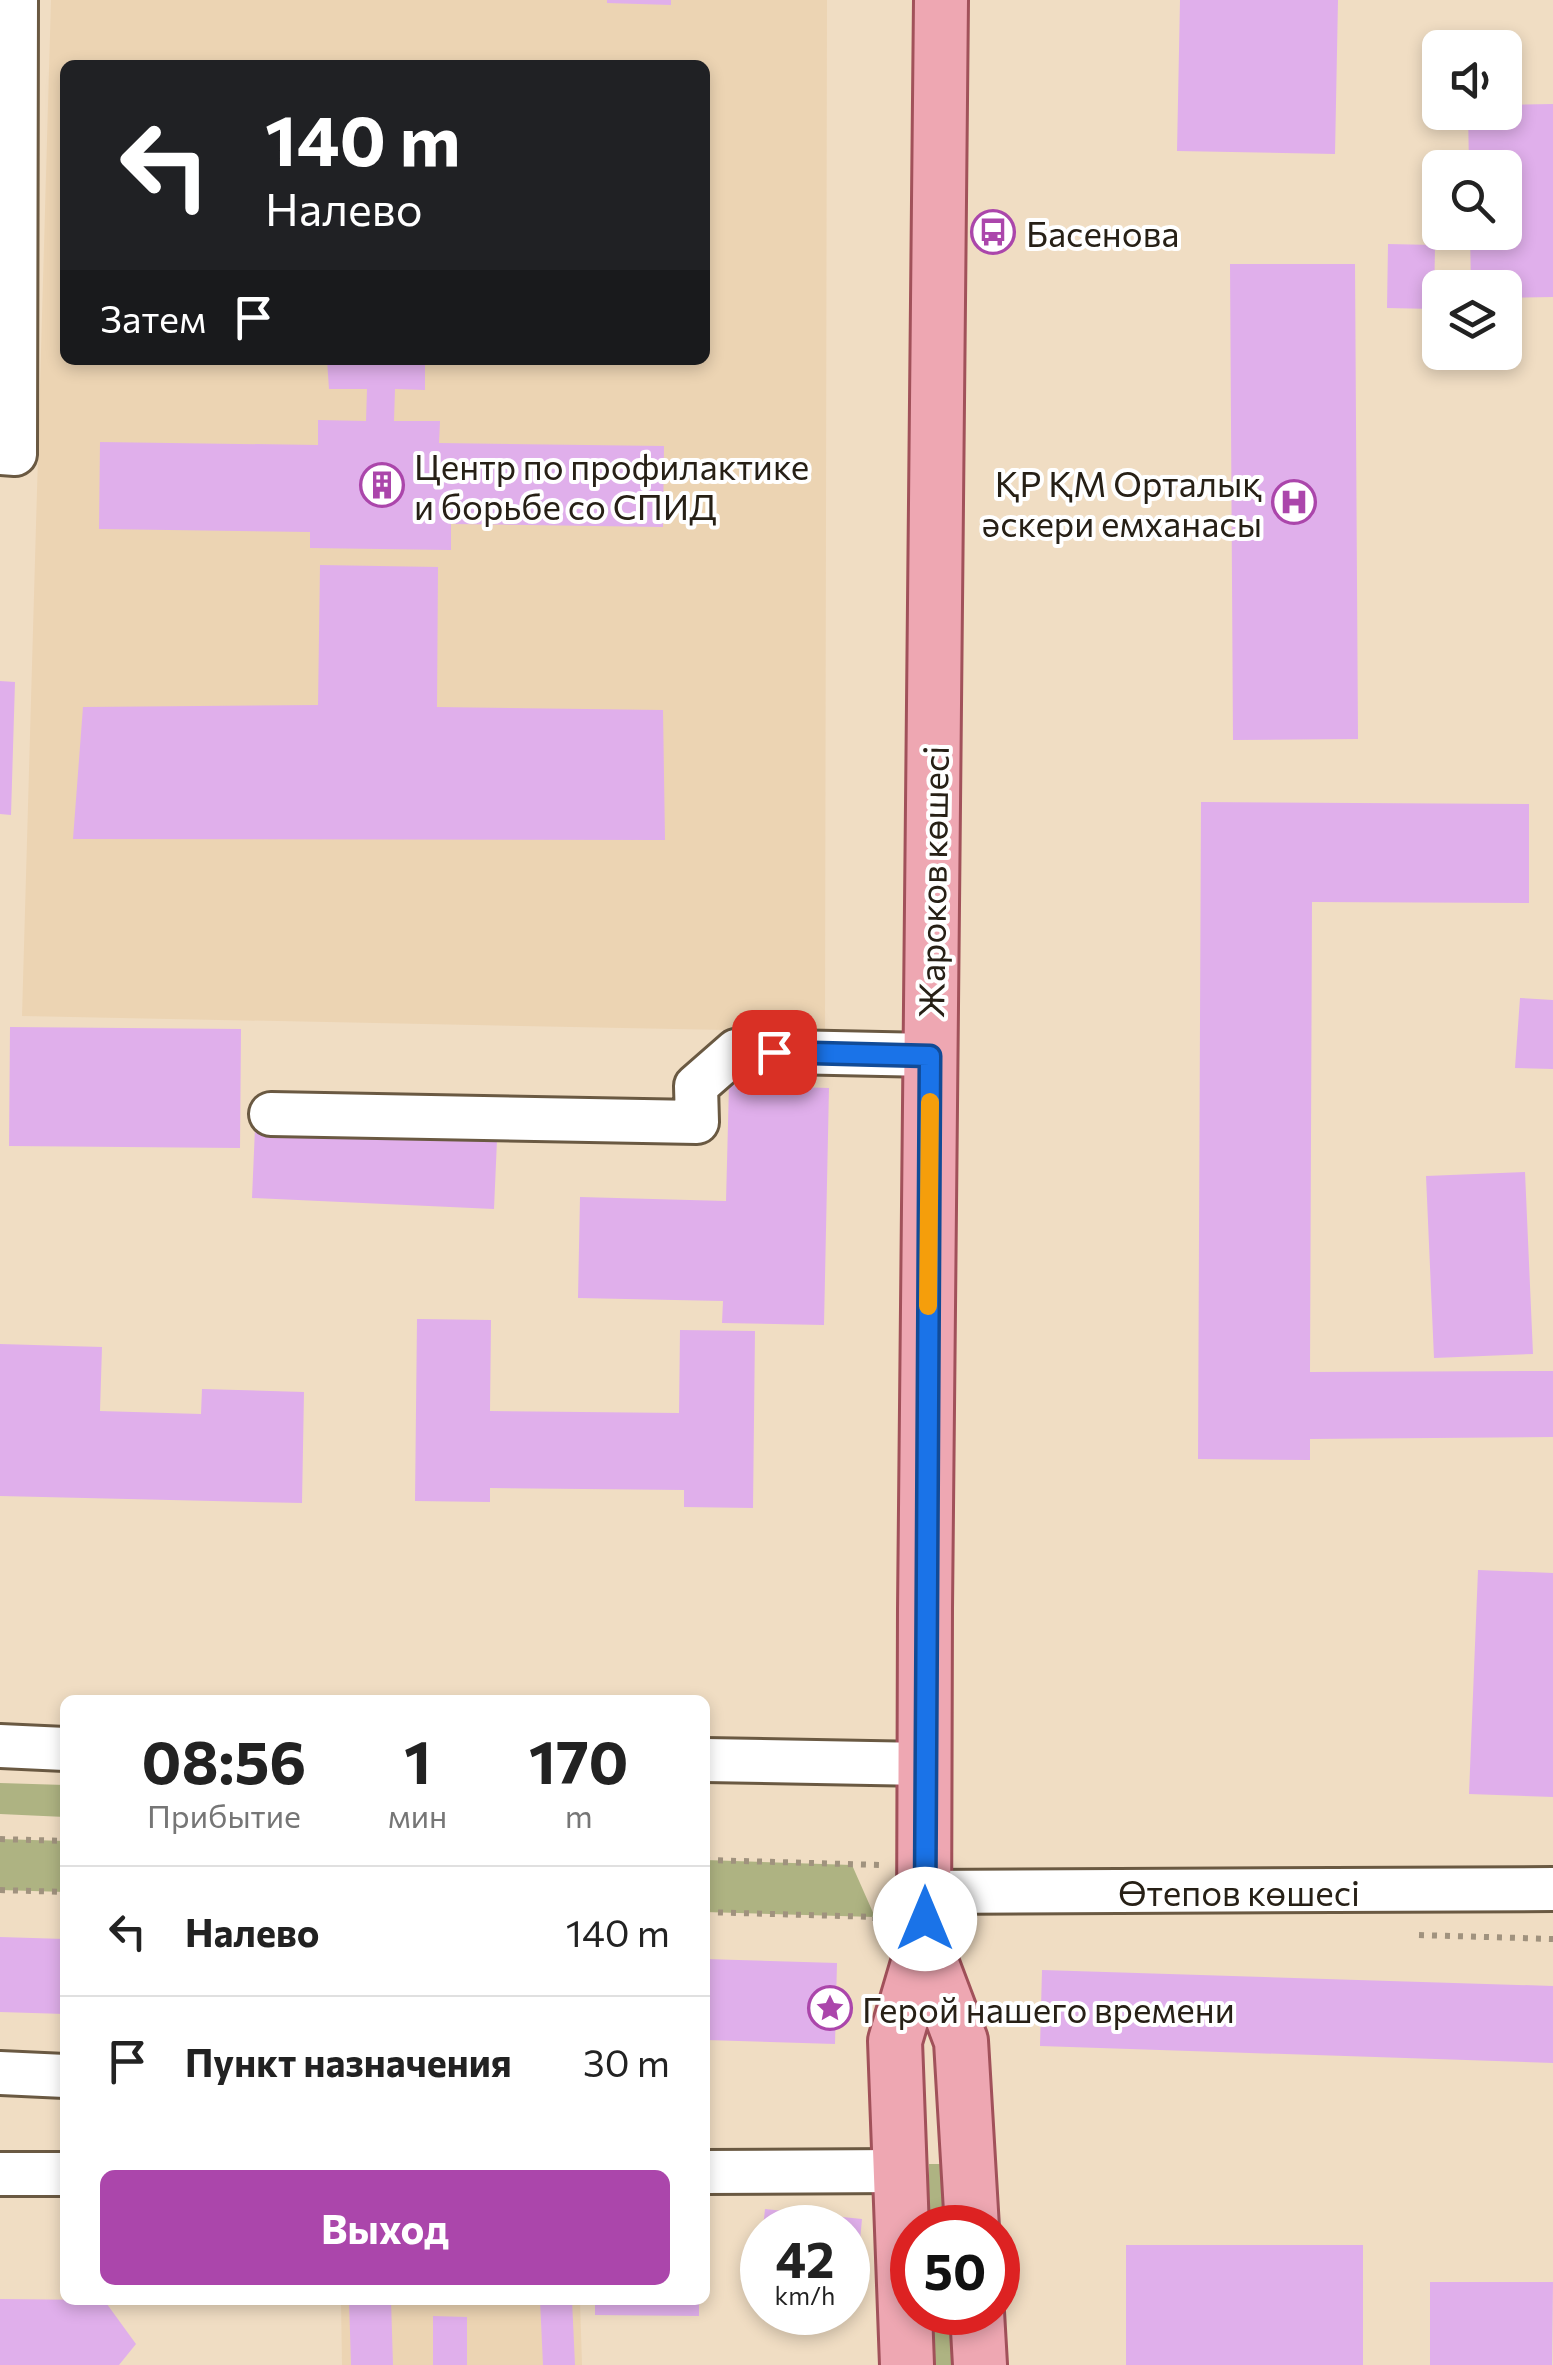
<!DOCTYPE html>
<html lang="ru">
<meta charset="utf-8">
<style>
:root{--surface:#fff;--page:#f2f2f2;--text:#222;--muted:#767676;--line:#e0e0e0;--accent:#ab46ab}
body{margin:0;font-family:Commissioner,sans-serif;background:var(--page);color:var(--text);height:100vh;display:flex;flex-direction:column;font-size:38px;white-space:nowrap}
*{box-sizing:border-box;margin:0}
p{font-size:32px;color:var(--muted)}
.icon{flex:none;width:55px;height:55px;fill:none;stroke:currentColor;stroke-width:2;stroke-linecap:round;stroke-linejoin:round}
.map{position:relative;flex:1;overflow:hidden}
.drawer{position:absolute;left:60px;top:1695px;width:650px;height:610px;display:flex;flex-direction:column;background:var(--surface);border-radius:15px;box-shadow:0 5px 15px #0003}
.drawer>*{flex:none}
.banner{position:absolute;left:60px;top:60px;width:650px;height:305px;border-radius:15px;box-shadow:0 5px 15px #0003;background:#202124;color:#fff;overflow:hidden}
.controls{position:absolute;left:1422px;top:30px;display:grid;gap:20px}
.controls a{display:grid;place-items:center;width:100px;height:100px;border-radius:15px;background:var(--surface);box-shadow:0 5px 15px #0003;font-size:50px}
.speed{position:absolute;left:740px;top:2205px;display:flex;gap:20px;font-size:50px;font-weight:700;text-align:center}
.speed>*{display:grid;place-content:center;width:130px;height:130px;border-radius:50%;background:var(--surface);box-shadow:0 5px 15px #0003;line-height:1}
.speed small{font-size:25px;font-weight:400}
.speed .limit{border:15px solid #d22;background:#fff;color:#111}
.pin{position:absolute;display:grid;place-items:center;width:85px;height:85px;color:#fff;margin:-42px;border-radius:20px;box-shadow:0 5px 15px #0006}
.me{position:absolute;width:110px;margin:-55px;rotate:0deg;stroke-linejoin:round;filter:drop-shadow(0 0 8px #0008)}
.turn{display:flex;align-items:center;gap:35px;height:210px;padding:0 40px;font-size:45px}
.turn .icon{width:130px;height:130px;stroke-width:2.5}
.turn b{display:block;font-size:70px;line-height:85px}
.then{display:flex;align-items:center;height:95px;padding:0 40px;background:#0003;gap:20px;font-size:38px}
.eta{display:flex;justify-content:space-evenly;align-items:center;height:170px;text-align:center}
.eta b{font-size:60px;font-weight:700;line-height:70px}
.action{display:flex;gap:20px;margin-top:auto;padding:20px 40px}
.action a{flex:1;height:115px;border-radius:15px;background:var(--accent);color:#fff;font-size:40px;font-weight:700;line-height:115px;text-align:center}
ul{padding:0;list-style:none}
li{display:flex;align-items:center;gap:30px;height:130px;padding:0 40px;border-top:2px solid var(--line)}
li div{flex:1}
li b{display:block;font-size:38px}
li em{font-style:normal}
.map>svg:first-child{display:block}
.built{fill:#ecd4b3;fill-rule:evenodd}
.green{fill:#aeb382}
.building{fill:#e0afeb}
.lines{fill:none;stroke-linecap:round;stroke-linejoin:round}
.minor-casing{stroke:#6a5942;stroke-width:48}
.major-casing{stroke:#a1515a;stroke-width:58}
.path{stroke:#a0927e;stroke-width:6;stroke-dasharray:5 8;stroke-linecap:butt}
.minor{stroke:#fff;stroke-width:42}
.major{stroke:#eea7b2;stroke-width:52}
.route-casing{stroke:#114b97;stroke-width:25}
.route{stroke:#1a73e8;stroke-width:18}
.slow{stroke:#f59e0b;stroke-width:18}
.labels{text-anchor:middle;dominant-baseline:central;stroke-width:8;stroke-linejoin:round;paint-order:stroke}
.poi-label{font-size:35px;fill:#272016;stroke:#fff;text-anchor:start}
.street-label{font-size:35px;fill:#272016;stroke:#fff}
</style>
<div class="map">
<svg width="1553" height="2365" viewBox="0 0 1553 2365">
<rect width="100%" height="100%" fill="#f0ddc3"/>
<path class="built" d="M 51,0 L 827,0 L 825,1032 L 22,1016 ZM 65,65 L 705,65 L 705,360 L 65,360 Z
M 341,2300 L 580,2300 L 582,2365 L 342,2365 Z"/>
<path class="green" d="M 0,1783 L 65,1785 L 65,1817 L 0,1814 Z
M 0,1839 L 65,1841 L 65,1892 L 0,1890 Z
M 705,1860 L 852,1865 L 875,1917 L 705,1912 Z
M 929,2164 L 949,2164 L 953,2227 L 929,2227 Z
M 929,2313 L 957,2313 L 959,2365 L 929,2365 Z"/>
<path class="building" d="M 607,0 L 671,0 L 671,5 L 607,3 Z
M 1180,0 L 1338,0 L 1335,154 L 1177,151 Z
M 1553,104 L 1553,297 L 1505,298 L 1505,288 L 1471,288 L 1470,232 L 1505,232 L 1505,168 L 1469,168 L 1468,112 L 1505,112 L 1505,105 Z
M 1388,244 L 1435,245 L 1434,309 L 1387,308 Z
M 1230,264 L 1355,264 L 1358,739 L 1233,740 Z
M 327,360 L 425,360 L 425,390 L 395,389 L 394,421 L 440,421 L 439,443 L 664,446 L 663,527 L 451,524 L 451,550 L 310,548 L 310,532 L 99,529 L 100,442 L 318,445 L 318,420 L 366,421 L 367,389 L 329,389 Z
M 320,565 L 438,567 L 437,707 L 663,710 L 665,840 L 73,839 L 83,707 L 318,705 Z
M 0,681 L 15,682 L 11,815 L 0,814 Z
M 1201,802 L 1529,804 L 1529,903 L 1312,902 L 1310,1372 L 1553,1371 L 1553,1437 L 1310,1439 L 1310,1460 L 1198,1459 Z
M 1520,998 L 1553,1000 L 1553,1069 L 1515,1068 Z
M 10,1027 L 241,1029 L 240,1148 L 9,1146 Z
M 729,1085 L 829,1088 L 824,1325 L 722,1323 L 723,1301 L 578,1298 L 580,1197 L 726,1201 Z
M 255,1128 L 497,1140 L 494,1209 L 252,1198 Z
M 1525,1172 L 1533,1354 L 1434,1358 L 1426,1176 Z
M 417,1319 L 491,1320 L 490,1411 L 679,1413 L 680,1330 L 755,1331 L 753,1508 L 684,1507 L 684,1490 L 490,1488 L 490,1502 L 415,1501 Z
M 0,1344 L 102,1347 L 100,1411 L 201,1414 L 202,1389 L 304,1392 L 302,1503 L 0,1496 Z
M 1478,1570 L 1553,1573 L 1553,1797 L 1469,1794 Z
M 0,1937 L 65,1939 L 65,2014 L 0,2012 Z
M 705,1959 L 837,1963 L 835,2044 L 705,2040 Z
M 1042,1970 L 1553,1986 L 1553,2063 L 1040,2046 Z
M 765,2209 L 862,2219 L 856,2284 L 848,2283 L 848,2228 L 763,2228 Z
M 1126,2245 L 1363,2245 L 1363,2365 L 1126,2365 Z
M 1430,2282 L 1553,2282 L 1552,2365 L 1430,2365 Z
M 0,2299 L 104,2300 L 136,2344 L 119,2365 L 0,2365 Z
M 349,2300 L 391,2300 L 393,2365 L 351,2365 Z
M 540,2300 L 572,2300 L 575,2365 L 543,2365 Z
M 595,2300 L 699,2300 L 699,2316 L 595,2315 Z
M 433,2316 L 467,2317 L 467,2365 L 433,2365 Z"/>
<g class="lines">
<g class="minor-casing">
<path id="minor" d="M 0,453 L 15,454 L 16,0
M 271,1114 L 697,1122 L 696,1086 L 736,1051 L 930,1055
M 0,1746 L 65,1749
M 705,1760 L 925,1764
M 925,1892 L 1553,1889
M 0,2073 L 65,2076
M 705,2172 L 899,2171
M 0,2174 L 65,2174"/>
</g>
<g class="major-casing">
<path id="major" d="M 924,1943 L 961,2041 L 972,2228
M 977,2312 L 980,2365
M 907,2365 L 895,2041 L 924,1943 L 925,1609 L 941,0"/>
</g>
<path class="path" d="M 0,1839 L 65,1841
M 705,1860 L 882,1865
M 0,1890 L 65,1892
M 705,1912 L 875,1917 L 875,1921
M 1419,1935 L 1553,1939"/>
<use href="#minor" class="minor"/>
<use href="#major" class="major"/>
</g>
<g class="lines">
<g class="route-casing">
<path id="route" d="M 774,1052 L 930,1056 L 925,1919"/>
</g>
<use href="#route" class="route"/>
<path class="slow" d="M 928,1306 L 930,1102"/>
</g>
<defs>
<g id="bus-ring" transform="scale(2.25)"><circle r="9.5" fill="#fff" stroke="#ab46ab" stroke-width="1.5"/><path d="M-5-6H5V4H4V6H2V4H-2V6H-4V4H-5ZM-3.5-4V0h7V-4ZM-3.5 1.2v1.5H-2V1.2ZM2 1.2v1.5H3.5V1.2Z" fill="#ab46ab"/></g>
<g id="building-ring" transform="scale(2.25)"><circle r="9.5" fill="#fff" stroke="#ab46ab" stroke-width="1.5"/><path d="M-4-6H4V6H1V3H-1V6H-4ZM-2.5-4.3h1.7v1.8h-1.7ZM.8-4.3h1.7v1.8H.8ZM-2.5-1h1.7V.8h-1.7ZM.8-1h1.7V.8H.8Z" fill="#ab46ab"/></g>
<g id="hospital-ring" transform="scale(2.25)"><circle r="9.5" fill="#fff" stroke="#ab46ab" stroke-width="1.5"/><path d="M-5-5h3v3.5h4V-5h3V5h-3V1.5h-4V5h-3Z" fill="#ab46ab"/></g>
<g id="sight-ring" transform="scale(2.25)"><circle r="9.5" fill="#fff" stroke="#ab46ab" stroke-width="1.5"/><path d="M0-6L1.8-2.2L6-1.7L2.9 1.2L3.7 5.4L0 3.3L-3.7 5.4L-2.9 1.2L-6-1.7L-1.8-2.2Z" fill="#ab46ab"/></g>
</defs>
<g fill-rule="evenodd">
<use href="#bus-ring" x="993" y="232"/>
<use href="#building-ring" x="382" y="485"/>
<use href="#hospital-ring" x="1294" y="502"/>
<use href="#sight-ring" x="830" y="2008"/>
</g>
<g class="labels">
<g class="poi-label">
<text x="1026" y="232">Басенова</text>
<text x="414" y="465">Центр по профилактике<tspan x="414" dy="40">и борьбе со СПИД</tspan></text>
<text x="1262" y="482" text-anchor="end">ҚР ҚМ Орталық<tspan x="1262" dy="40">әскери емханасы</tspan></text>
<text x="862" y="2008">Герой нашего времени</text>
</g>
<g class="street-label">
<text transform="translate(932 882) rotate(-89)">Жароков көшесі</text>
<text x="1239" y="1891">Өтепов көшесі</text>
</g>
</g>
</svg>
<div class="controls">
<a><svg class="icon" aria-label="sound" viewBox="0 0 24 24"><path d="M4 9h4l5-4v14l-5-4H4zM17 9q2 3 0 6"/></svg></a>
<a><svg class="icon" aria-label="search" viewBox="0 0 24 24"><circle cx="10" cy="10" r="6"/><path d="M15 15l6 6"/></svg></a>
<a><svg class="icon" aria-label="layers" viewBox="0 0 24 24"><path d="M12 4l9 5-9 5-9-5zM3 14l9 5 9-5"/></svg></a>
</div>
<div class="speed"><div>42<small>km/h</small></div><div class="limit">50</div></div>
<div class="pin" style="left:774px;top:1052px;background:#d93025"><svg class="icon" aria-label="arrive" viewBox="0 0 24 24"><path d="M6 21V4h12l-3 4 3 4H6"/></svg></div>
<svg class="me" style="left:925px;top:1919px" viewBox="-20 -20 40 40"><circle r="19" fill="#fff"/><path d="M0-13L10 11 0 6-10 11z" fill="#1a73e8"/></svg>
<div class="banner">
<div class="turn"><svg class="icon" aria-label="left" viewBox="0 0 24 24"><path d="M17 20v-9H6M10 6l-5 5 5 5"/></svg><div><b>140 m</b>Налево</div></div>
<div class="then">Затем<svg class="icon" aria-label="arrive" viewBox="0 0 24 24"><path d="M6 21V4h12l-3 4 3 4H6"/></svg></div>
</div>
<section class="drawer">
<div class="eta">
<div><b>08:56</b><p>Прибытие</p></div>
<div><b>1</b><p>мин</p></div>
<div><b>170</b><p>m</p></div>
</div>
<ul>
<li><svg class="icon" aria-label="left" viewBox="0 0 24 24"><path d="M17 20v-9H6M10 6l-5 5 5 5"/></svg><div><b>Налево</b></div><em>140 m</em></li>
<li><svg class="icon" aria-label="arrive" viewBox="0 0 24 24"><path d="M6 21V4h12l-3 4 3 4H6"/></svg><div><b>Пункт назначения</b></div><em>30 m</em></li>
</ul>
<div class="action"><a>Выход</a></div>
</section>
</div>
